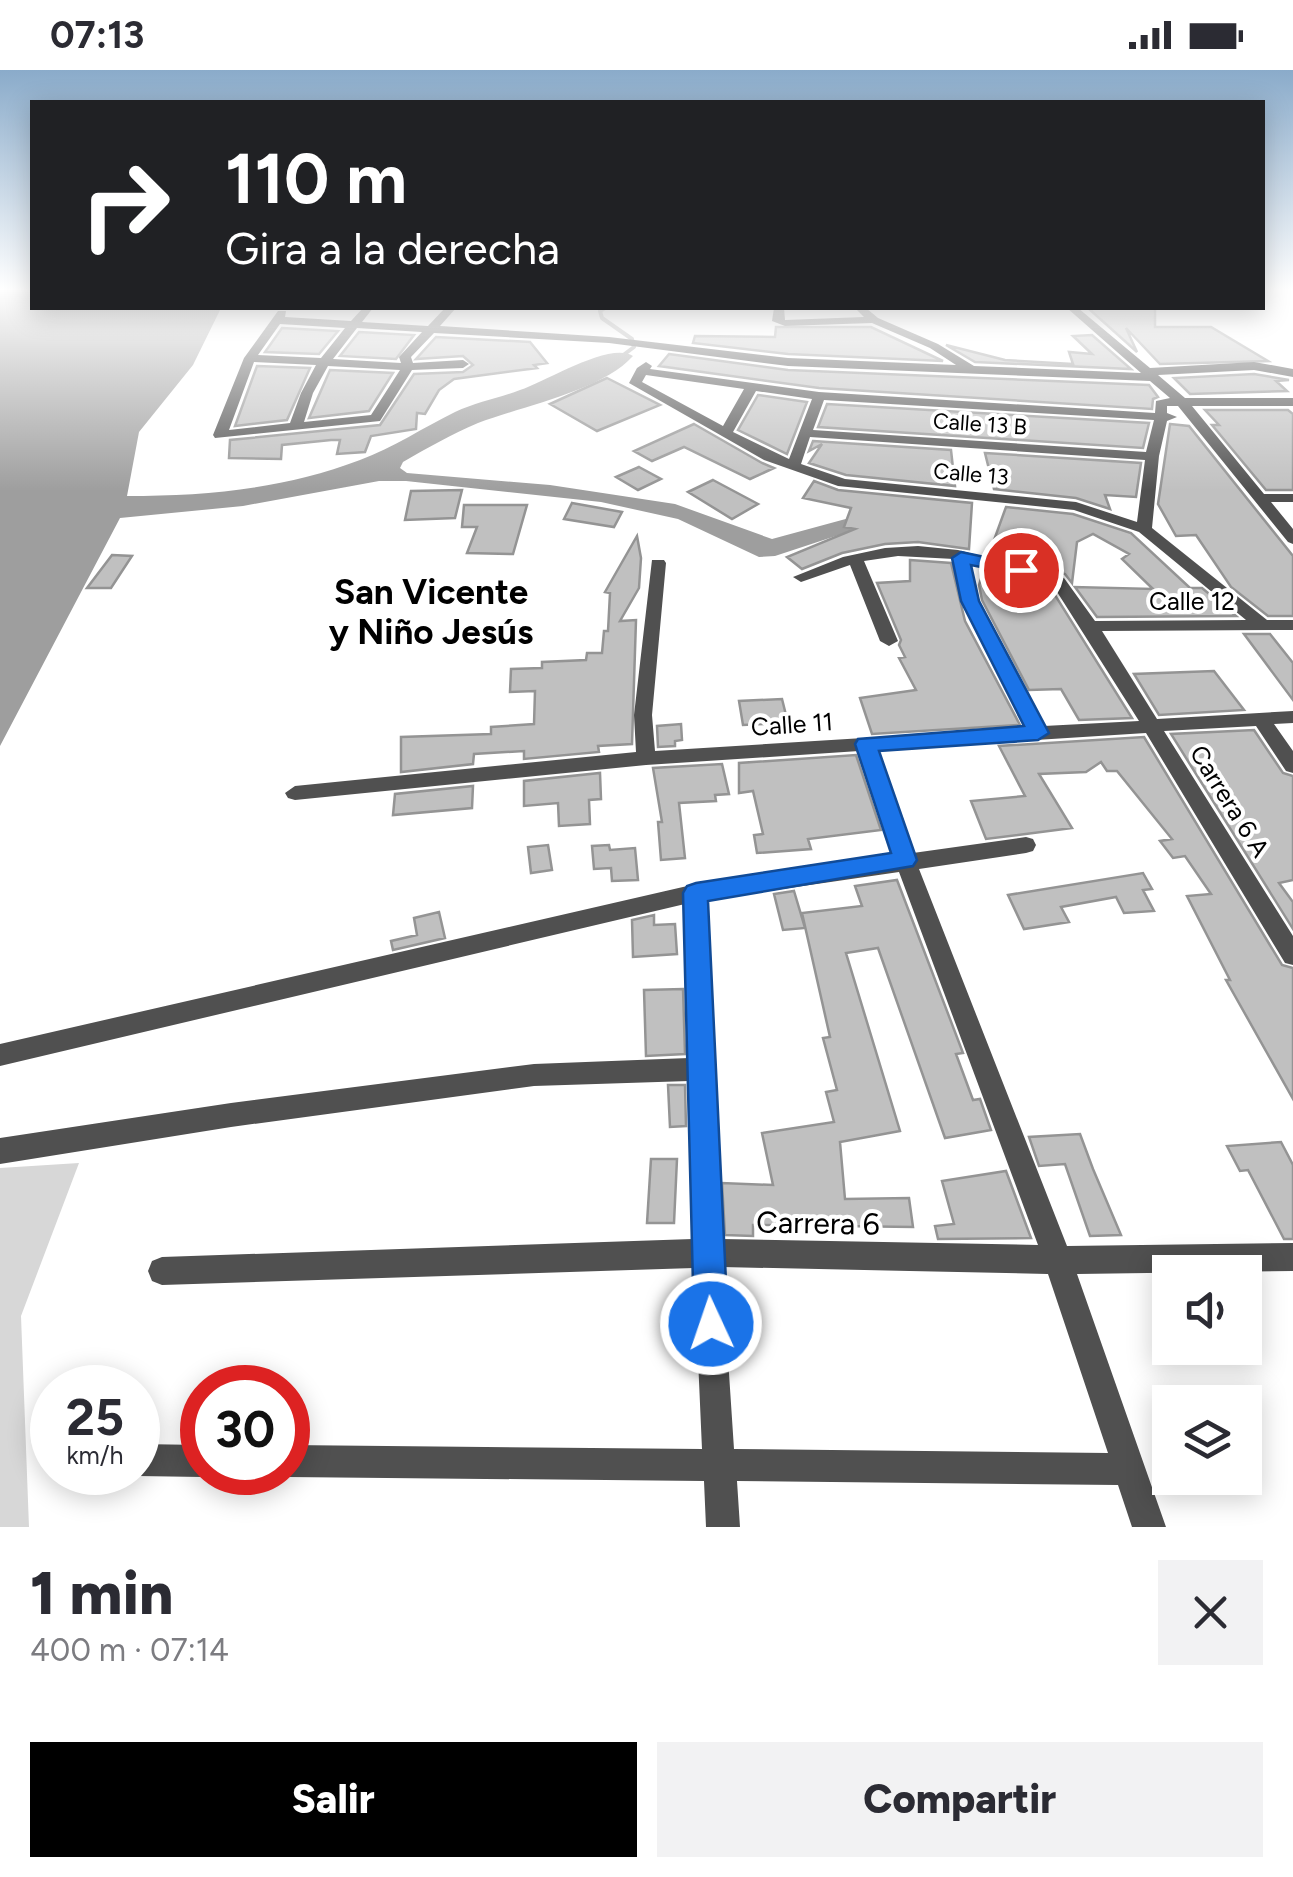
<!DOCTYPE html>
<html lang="es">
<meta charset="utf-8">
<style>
:root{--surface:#fff;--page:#f2f2f3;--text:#2b2b33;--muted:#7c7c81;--accent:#000}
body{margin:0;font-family:Figtree,sans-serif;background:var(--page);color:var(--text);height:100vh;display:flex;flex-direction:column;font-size:38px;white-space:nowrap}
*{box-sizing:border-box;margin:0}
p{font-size:32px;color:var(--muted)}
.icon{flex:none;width:55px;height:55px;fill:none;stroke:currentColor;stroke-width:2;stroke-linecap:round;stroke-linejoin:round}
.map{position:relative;height:1457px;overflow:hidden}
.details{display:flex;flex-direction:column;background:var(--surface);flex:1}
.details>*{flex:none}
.top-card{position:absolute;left:30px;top:30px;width:1235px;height:210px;border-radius:0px;box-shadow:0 5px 25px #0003;background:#202124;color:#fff;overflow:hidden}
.fabs{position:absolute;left:1152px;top:1185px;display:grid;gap:20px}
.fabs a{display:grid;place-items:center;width:110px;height:110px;border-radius:0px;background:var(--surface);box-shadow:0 5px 25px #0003;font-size:50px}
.speed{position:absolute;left:30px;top:1295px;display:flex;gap:20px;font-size:50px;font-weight:700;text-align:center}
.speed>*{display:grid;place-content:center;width:130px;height:130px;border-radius:50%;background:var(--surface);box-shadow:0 5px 25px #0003;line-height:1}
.speed small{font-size:25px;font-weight:400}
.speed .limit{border:15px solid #d22;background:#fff;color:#111}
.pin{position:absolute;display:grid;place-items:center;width:85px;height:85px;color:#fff;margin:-42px;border:5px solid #fff;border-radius:50%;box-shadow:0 2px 10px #0007}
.me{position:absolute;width:110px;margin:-55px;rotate:357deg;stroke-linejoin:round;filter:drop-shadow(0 0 8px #0008)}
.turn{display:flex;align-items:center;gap:35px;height:210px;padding:0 30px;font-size:45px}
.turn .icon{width:130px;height:130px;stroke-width:2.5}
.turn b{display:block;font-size:70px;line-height:85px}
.round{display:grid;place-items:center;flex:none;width:105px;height:105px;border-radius:0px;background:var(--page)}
.headline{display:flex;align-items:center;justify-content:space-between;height:170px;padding:0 30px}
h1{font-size:60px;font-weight:800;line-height:75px}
.action{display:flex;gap:20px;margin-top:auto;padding:20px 30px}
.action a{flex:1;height:115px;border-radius:0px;background:var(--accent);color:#fff;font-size:40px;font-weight:800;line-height:115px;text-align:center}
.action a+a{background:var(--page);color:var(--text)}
.status{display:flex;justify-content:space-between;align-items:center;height:70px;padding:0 50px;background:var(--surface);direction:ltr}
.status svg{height:28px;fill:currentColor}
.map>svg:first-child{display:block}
.green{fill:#d7d7d7}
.water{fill:#9e9e9e}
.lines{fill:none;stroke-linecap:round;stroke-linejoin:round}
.stream{stroke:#9e9e9e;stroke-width:4}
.building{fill:#c0c0c0;stroke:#949494;stroke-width:2.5}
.minor{fill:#505050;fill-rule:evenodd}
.route{fill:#1a73e8;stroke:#114b97;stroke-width:2.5}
.labels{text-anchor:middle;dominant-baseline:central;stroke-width:8;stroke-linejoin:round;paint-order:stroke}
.far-street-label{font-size:22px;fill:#000;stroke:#fff}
.street-label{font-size:25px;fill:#000;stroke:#fff}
.near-street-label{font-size:30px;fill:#000;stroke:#fff}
.district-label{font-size:35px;font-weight:bold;fill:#000;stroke:#fff}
</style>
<div class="status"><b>07:13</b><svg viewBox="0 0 49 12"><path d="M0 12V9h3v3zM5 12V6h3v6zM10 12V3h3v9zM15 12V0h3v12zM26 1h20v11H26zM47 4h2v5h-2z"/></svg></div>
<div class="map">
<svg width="1293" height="1457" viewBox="0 0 1293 1457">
<rect width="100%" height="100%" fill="#fff"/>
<path class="green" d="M 79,1093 L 21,1246 L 29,1457 L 0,1457 L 0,1098 Z"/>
<path class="water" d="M 0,217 L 32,217 L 32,238 L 221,238 L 193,295 L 139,362 L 127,426 C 208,426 283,419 360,390 C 393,378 424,357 455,342 C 476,332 499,328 520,320 C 547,311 610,271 633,286 C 602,321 522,336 478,353 C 452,364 427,378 403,392 L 400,398 L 407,403 L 550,415 L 675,434 L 772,469 L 853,447 L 860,458 L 775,486 L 759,487 L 678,449 L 601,432 L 406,411 L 379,411 L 243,436 L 120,448 L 0,676 Z"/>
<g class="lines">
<path class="stream" d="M 605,238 L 600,241 L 602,248 L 632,269 L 634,277 L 622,286"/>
</g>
<path class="building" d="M 1088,238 L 1155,238 L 1155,257 L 1211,257 L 1268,291 L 1160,294 L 1126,258 L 1137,282 Z
M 776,257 L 871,257 L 943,291 L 788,284 L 693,273 L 695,266 L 775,267 Z
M 282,258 L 338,261 L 319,284 L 265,282 Z
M 359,262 L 414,265 L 396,289 L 340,286 Z
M 1092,265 L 1131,299 L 975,292 L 946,275 L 1005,290 L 1073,294 L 1069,282 L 1092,284 L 1073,266 Z
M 436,267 L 530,272 L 547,293 L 534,295 L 537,298 L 454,309 L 439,320 L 425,344 L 417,343 L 416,359 L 371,366 L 365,382 L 337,384 L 340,370 L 331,370 L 282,375 L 281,389 L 229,388 L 230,370 L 380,355 L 414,304 L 463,302 L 473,295 L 463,286 L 416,289 Z
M 669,284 L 788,300 L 1149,315 L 1158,327 L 1153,329 L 1152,339 L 819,318 L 659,296 Z
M 257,296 L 310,298 L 287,350 L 235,356 Z
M 330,300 L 393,303 L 369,341 L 309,348 Z
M 1254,304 L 1289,310 L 1276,311 L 1287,321 L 1190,324 L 1174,308 Z
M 607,308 L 660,335 L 597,361 L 550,334 Z
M 758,325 L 807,332 L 787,384 L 738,360 Z
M 827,334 L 1149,353 L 1143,378 L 818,357 Z
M 1205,340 L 1288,340 L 1293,344 L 1293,420 L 1266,420 L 1212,355 L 1219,355 Z
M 694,354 L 762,393 L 774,398 L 750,409 L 684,377 L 652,391 L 634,381 Z
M 1170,354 L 1189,356 L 1293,486 L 1293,546 L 1268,546 L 1231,517 L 1196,465 L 1176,466 L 1158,434 Z
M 813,371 L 951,380 L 955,416 L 846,405 L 809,393 L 822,374 L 809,381 Z
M 985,383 L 1141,393 L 1136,427 L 1105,425 L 1110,439 L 1076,428 L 994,419 Z
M 639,397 L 661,409 L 638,420 L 616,407 Z
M 713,410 L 758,434 L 732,449 L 688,422 Z
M 814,411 L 838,420 L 972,433 L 969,479 L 918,472 L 885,474 L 842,483 L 802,499 L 787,487 L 855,459 L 844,457 L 851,438 L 803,428 Z
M 462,420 L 455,448 L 405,450 L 411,421 Z
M 572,433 L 622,442 L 614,457 L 564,449 Z
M 464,435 L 527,435 L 513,484 L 467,483 L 477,457 L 462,457 Z
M 1006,437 L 1073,444 L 1131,463 L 1190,518 L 1202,518 L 1236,546 L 1097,547 L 1075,517 L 1153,519 L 1122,489 L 1129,484 L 1093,464 L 1077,472 L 1072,513 L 1065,504 L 989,484 Z
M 637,466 L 641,488 L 639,518 L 620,551 L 636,550 L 632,674 L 598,676 L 599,682 L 524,689 L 524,681 L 474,684 L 473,694 L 401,702 L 401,667 L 491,664 L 491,657 L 534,654 L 535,621 L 510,622 L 511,599 L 542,598 L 542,592 L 586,590 L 587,583 L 602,583 L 604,561 L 608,561 L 610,523 L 605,522 Z
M 112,485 L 132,486 L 111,518 L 87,518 Z
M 910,490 L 951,493 L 965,551 L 1020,655 L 872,664 L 860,628 L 916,620 L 899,588 L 905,587 L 899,575 L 901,570 L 877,513 L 910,511 Z
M 984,499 L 1050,517 L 1132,648 L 1079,650 L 1061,619 L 1029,620 L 982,530 L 979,515 Z
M 1244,564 L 1270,564 L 1293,593 L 1293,630 Z
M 1214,601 L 1244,640 L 1159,645 L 1134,604 Z
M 782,629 L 788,653 L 743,655 L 739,631 Z
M 681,654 L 682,670 L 675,671 L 675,676 L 658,677 L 657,656 Z
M 1254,660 L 1283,703 L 1293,706 L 1293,810 L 1279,813 L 1293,832 L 1293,859 L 1171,664 Z
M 1144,667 L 1282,895 L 1293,898 L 1293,1029 L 1226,910 L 1230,910 L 1187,826 L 1211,824 L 1185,786 L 1173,788 L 1160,771 L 1172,769 L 1117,701 L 1107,701 L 1101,692 L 1086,702 L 1039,704 L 1072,758 L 986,769 L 971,731 L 1025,726 L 999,676 Z
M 856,685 L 881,760 L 808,769 L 811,779 L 757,783 L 754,765 L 763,764 L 753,721 L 739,723 L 739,693 Z
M 722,694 L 729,724 L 715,725 L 716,731 L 679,733 L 685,788 L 661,790 L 658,752 L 662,752 L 653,698 Z
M 600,703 L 601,729 L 589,730 L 590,754 L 559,756 L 558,733 L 524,736 L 524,711 Z
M 473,716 L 472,738 L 393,745 L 395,724 Z
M 548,775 L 552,800 L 531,803 L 528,777 Z
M 609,775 L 610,780 L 635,778 L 638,810 L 612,811 L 611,798 L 594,799 L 592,776 Z
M 1143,803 L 1152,819 L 1143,820 L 1154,841 L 1124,843 L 1116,827 L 1061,837 L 1069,852 L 1024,859 L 1008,825 Z
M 897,810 L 963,983 L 956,984 L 973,1030 L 980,1029 L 991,1060 L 945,1068 L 878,878 L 846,883 L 900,1061 L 840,1072 L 845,1129 L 909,1128 L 913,1157 L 753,1155 L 753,1166 L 725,1165 L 722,1113 L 773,1115 L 762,1063 L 834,1052 L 826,1022 L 837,1020 L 823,968 L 830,967 L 802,843 L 862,836 L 855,816 Z
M 794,821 L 805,858 L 783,860 L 774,824 Z
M 439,842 L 445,868 L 393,880 L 391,871 L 417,865 L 414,848 Z
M 654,845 L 654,855 L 675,854 L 677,884 L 633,887 L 632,850 Z
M 683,919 L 685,984 L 646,986 L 644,920 Z
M 668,1015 L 685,1015 L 686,1056 L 670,1057 Z
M 1080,1064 L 1093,1099 L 1121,1165 L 1090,1166 L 1065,1094 L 1039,1096 L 1029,1067 Z
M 1281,1072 L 1293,1095 L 1293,1169 L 1284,1169 L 1248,1100 L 1240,1101 L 1227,1076 Z
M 651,1089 L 677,1089 L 674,1153 L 647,1153 Z
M 1006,1101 L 1031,1168 L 938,1169 L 935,1156 L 954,1154 L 942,1111 Z"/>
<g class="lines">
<path class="minor" d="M 363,238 L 373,238 L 362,252 L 428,256 L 445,238 L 456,238 L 440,256 L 609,267 L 788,288 L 956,295 L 930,278 L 872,253 L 785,256 L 772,251 L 774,238 L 784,238 L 785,250 L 864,247 L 855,238 L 866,238 L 878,248 L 938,274 L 974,296 L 1141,303 L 1067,238 L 1078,238 L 1150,298 L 1254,292 L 1293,299 L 1293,307 L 1254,300 L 1158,305 L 1185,328 L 1293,328 L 1293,336 L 1192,336 L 1264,424 L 1293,424 L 1293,432 L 1271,432 L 1293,459 L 1293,474 L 1288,472 L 1178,336 L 1167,336 L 1167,343 L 1177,347 L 1167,351 L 1159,386 L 1152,458 L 1267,550 L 1293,550 L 1293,560 L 1102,561 L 1157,649 L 1293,641 L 1293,653 L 1274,654 L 1293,681 L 1293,703 L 1286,701 L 1256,656 L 1164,661 L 1293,866 L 1293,895 L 1285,893 L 1146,663 L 878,680 L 913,783 L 1026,767 L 1033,769 L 1036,775 L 1033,781 L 1026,783 L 919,799 L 1067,1176 L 1293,1173 L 1293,1201 L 1077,1204 L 1166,1457 L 1132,1457 L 1118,1415 L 737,1411 L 740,1457 L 706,1457 L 704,1411 L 288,1407 L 277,1402 L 288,1402 L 288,1375 L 702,1379 L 694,1198 L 162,1215 L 152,1211 L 148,1201 L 152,1191 L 162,1187 L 693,1169 L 689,1011 L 534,1016 L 231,1057 L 0,1094 L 0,1068 L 231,1033 L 534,994 L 689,988 L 685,834 L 0,996 L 0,974 L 696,814 L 893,786 L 859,681 L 646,695 L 295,730 L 288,728 L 285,723 L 295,716 L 636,682 L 634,645 L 652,490 L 664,490 L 666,493 L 652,645 L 655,681 L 1026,658 L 962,531 L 954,489 L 898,486 L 864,491 L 898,571 L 889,576 L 880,571 L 850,495 L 801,512 L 793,507 L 843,487 L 885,478 L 918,476 L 958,480 L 1064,508 L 1095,551 L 1246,550 L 1139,462 L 1074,440 L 838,416 L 764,390 L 629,313 L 637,298 L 646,292 L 652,296 L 650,299 L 819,322 L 1155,343 L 1156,331 L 1170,328 L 1150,311 L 788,296 L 609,273 L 434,263 L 411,287 L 413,293 L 463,290 L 469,294 L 463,298 L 412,300 L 380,351 L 215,368 L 213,365 L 244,288 L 278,241 L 286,241 L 285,247 L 351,251 ZM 280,254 L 345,258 L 321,288 L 258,285 ZM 357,258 L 422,262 L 399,287 L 401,293 L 333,289 ZM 254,292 L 316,295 L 301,323 L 290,353 L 229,360 ZM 328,296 L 400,300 L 371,345 L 304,352 L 313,323 ZM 646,305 L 744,319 L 723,356 L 642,312 ZM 756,321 L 812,329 L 789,389 L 733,362 ZM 824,330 L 1154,350 L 1146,382 L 813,360 ZM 810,367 L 1145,390 L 1137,452 L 1076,432 L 845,409 L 801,394 ZM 970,491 L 1052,514 L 1139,651 L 1044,656 L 978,531 ZM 899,802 L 1038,1175 L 721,1169 L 707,830 ZM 722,1197 L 1048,1204 L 1108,1383 L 734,1379 Z
M 138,1374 L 202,1375 L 202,1402 L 213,1402 L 202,1407 L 138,1406 L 129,1402 L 138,1402 Z"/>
</g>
<linearGradient id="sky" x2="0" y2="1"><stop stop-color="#8aabca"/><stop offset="0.52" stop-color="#fff"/><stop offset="1" stop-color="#fff" stop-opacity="0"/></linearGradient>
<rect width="1293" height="421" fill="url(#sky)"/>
<path class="route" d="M 961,482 L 1028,496 L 1030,500 L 1021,505 L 971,495 L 979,531 L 1049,663 L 1038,670 L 879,681 L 917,790 L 913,796 L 708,831 L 728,1254 L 723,1266 L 711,1271 L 699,1266 L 694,1254 L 683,823 L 687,816 L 696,813 L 891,783 L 855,674 L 858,669 L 1024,656 L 961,531 L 952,488 Z"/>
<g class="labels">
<g class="far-street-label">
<text transform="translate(980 354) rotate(4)">Calle 13 B</text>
<text transform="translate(971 404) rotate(5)">Calle 13</text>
</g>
<g class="street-label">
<text x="1192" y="531">Calle 12</text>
<text transform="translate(792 654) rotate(-4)">Calle 11</text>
<text transform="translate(1230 731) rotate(58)">Carrera 6 A</text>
</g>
<g class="near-street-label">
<text transform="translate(818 1153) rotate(1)">Carrera 6</text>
</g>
<g class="district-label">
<text x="431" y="522">San Vicente<tspan x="431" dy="40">y Niño Jesús</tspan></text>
</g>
</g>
</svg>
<div class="fabs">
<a><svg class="icon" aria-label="sound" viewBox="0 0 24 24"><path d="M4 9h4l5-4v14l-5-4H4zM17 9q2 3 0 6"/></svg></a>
<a><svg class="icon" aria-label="layers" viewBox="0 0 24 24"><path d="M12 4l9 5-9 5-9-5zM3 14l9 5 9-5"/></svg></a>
</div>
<div class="speed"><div>25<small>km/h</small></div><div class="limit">30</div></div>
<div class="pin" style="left:1021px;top:500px;background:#d93025"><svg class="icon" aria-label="arrive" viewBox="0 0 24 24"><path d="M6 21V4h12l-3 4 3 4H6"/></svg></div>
<svg class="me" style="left:711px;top:1254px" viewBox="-20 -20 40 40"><circle r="17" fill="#1a73e8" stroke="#fff" stroke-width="3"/><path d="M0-11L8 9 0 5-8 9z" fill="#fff"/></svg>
<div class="top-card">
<div class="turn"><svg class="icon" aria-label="right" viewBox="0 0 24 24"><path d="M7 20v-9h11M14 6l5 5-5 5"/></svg><div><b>110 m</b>Gira a la derecha</div></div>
</div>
</div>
<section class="details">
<div class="headline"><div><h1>1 min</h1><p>400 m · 07:14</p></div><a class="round"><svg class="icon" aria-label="close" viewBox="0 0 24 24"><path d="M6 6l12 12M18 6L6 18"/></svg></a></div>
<div class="action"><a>Salir</a><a>Compartir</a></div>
</section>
